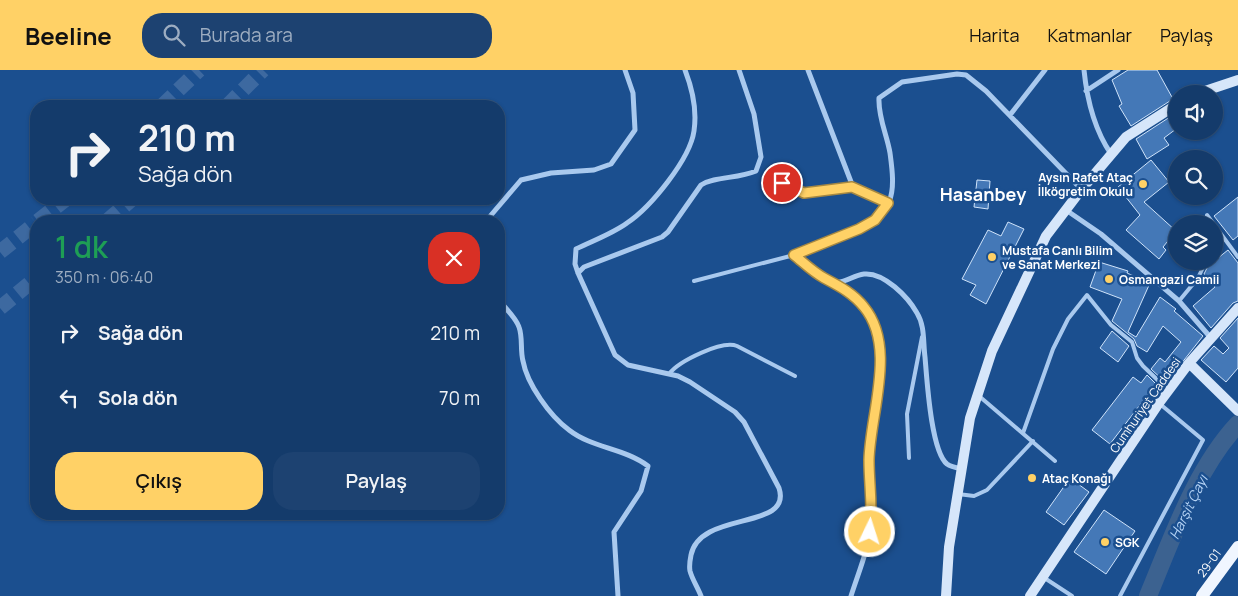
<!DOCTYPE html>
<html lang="tr">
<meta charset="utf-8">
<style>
:root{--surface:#143b6b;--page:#1d4271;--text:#f1f3f6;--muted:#9dadc1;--line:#33557e;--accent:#ffd166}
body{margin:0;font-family:Manrope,sans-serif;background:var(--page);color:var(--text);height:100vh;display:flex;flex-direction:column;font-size:19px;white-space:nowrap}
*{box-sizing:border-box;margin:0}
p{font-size:16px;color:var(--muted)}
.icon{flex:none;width:28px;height:28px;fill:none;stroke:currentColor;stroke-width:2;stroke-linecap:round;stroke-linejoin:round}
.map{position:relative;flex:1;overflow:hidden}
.panel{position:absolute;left:30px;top:145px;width:475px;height:305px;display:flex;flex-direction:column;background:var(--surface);border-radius:20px;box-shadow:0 1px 4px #0004,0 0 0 1px var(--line)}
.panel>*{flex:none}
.top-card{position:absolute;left:30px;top:30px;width:475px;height:105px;border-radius:20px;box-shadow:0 1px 4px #0004,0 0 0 1px var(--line);background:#143b6b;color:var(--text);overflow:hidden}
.tools{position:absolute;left:1168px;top:15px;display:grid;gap:10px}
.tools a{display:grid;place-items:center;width:55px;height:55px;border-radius:50%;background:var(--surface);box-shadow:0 1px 4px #0004,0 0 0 1px var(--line);font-size:25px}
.pin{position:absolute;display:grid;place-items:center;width:42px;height:42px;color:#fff;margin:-21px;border:2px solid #fff;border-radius:50%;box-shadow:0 1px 5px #0007}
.me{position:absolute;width:55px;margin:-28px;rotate:4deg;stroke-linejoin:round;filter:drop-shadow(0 0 4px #0008)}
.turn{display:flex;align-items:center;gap:18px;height:105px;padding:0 25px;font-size:22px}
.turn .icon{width:65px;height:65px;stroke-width:2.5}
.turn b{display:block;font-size:35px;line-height:42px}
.round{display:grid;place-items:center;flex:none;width:52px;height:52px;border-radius:20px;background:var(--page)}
.overview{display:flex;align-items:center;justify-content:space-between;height:85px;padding:0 25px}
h1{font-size:30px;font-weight:600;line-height:38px;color:#1e9e55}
.action{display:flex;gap:10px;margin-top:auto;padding:10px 25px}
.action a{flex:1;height:58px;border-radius:20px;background:var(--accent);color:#111;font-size:20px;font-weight:600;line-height:58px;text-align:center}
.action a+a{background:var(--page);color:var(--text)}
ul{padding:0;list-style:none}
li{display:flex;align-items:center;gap:15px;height:65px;padding:0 25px}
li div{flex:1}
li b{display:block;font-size:19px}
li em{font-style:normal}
header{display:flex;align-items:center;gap:30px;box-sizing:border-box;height:70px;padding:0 25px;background:var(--accent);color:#111}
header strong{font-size:24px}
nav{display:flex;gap:28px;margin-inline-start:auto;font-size:18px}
.search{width:350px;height:45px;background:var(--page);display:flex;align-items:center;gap:12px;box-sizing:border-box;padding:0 18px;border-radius:20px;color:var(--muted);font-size:19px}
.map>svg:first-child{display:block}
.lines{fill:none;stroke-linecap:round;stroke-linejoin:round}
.river{stroke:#3c6290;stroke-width:18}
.building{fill:#4478b7;stroke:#cfe3fa}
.highway-tunnel{stroke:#3d69a0;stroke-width:15;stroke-dasharray:15 8;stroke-linecap:butt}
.lane{stroke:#a9c9ee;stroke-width:4}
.street{stroke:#a9c9ee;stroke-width:5}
.secondary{stroke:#d6e6fa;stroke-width:10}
.primary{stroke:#f0f6ff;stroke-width:12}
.route-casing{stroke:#a68842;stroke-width:12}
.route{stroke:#ffd166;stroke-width:9}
.poi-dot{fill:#ffd166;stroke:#1b4f8f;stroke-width:2}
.labels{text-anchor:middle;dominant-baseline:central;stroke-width:5;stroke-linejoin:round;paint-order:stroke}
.poi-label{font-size:12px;font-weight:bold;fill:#fff;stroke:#1b4f8f;text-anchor:start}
.street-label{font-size:12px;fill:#fff;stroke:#1b4f8f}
.water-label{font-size:14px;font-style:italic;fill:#b5d3f5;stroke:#1b4f8f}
.district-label{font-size:18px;font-weight:bold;fill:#fff;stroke:#1b4f8f}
</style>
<header>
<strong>Beeline</strong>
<div class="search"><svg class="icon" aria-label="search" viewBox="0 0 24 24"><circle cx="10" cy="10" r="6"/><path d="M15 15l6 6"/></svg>Burada ara</div>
<nav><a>Harita</a><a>Katmanlar</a><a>Paylaş</a></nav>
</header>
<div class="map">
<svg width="1238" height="526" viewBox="0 0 1238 526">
<rect width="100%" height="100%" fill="#1b4f8f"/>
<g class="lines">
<path class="river" d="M 1148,526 C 1172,469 1195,400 1238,354"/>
</g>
<path class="building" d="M 1128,0 L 1157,0 L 1173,29 L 1131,56 L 1119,36 L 1122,34 L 1112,10 Z
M 1176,43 L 1176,59 L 1164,68 L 1169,75 L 1147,89 L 1136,69 Z
M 1151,90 L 1169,112 L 1144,132 L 1176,161 L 1163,177 L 1166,180 L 1159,189 L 1126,160 L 1140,145 L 1118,117 Z
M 977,110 L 990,111 L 988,139 L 974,137 Z
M 1238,127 L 1238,166 L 1233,170 L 1214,146 Z
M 1008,152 L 1024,159 L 986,234 L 970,225 L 976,215 L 962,209 L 988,160 L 1001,166 Z
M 1228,180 L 1238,193 L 1238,231 L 1233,233 L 1211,258 L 1193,236 L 1215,217 L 1204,204 L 1208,196 Z
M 1099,192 L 1128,201 L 1127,203 L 1150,213 L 1128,262 L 1136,267 L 1160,227 L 1176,239 L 1174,241 L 1203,266 L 1166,313 L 1151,299 L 1160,288 L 1165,292 L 1181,272 L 1163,256 L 1147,282 L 1137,276 L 1134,269 L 1112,251 L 1122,229 L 1090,217 Z
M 1238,248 L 1238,298 L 1226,312 L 1201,290 L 1214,276 L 1223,284 L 1229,278 L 1220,268 Z
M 1112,261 L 1129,276 L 1118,292 L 1100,278 Z
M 1147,305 L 1156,314 L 1110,374 L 1092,360 L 1133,307 L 1141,313 Z
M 1070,408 L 1089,422 L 1064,455 L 1046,442 Z
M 1104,440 L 1135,461 L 1106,504 L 1074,482 Z"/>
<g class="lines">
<path class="highway-tunnel" d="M 162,36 L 199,0
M 227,36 L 263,0
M 38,151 L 66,129
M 107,151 L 132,129
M 0,182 L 36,153
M 0,238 L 36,208"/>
<path class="lane" d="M 782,113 L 804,123 L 853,117
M 1207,145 L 1238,187
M 694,211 L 794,185
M 1179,231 L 1198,208 L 1206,191
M 669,304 C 679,291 722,270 737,276 L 795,306
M 979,326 L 1055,391
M 1023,363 L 1053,279 L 1068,249 L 1087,225 L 1111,255 L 1132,272 L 1137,288 L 1143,296 L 1167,319
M 909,388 L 907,344 L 922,267
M 958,424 L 974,426 L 987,420 L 1033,371
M 1043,507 L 1072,526
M 1120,526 L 1203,370 L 1160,334"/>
<path class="street" d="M 685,0 C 692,18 697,41 694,61 C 690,89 651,137 627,153 C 612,164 592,171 576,179 L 575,194 L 578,203 L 615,285 L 628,295 L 678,306 L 690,312 L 735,342 L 744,352 L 779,418 C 793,461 700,440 691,485 C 690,490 689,496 690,501 C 692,509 698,518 701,526
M 808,0 L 853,117 L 888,133
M 1084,0 C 1087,30 1094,59 1111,84
M 1086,21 L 1118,0
M 1010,45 L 1045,0
M 1066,140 L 1101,164 L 1179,231 L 1211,268
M 486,151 L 521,110 L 551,103 L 594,100 L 611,94 L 635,60 L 633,23 L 625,0
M 578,203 L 584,197 L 662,167 L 668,162 L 701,115 C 715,106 738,109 756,101 L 761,87 L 754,44 L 739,0
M 834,213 C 860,227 876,250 880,279 C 884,303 873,347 870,373 C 867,398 873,424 872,449 C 870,475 859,501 851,526
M 499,230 C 505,238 516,248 519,257 C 523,268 520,280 523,291 C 527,314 550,346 569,360 C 592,378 624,378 648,396 L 641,421 L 614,462 L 618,526
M 962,399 C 957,398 951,397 947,394 C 931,381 927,310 925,287 C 923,272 925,256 917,243 C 908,227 884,202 864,204 C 853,205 845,214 835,212 C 820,210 805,194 794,185 C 821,174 876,160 889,132 C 895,118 892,98 890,83 C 887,65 878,47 879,28 L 902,12 L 957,4 L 966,5 L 986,21 L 1081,119"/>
<path class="secondary" d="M 1196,24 L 1238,10
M 1189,293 L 1238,341
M 946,526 L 949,477 L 970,348 L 992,281 L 1046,166 L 1081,120 L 1126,67 L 1176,35
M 1030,526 L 1159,333 L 1189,293 L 1238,238"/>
<path class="primary" d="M 1202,526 L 1238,477"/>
</g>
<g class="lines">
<g class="route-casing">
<path id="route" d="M 782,113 L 804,123 L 852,117 L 888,133 L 875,150 L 859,159 L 794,185 C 804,193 813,202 824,208 C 839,216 853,223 864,237 C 897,277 870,344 869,390 C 869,414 873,437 870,462"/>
</g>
<use href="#route" class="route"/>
</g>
<g class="poi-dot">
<circle cx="1143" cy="114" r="5"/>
<circle cx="992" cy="187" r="5"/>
<circle cx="1109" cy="209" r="5"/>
<circle cx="1032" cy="408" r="5"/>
<circle cx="1105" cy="472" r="5"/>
</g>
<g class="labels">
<g class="poi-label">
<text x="1133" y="107" text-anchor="end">Aysın Rafet Ataç<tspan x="1133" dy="14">İlkögretim Okulu</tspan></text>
<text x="1002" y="180">Mustafa Canlı Bilim<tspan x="1002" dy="14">ve Sanat Merkezi</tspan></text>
<text x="1119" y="209">Osmangazi Camii</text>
<text x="1042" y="408">Ataç Konağı</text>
<text x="1115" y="472">SGK</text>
</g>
<g class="street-label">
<text transform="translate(1145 335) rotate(-55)">Cumhuriyet Caddesi</text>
<text transform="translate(1209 493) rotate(-54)">29-01</text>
</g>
<g class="water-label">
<text transform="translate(1188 437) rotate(-64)">Harşit Çayı</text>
</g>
<g class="district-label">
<text x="983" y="124">Hasanbey</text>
</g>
</g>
</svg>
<div class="tools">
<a><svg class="icon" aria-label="sound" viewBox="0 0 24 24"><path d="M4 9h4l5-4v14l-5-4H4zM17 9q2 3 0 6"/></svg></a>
<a><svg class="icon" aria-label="search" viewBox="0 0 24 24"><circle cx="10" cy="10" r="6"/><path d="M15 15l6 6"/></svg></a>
<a><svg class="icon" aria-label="layers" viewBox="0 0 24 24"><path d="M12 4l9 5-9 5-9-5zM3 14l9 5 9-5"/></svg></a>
</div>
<div class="pin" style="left:782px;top:113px;background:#d93025"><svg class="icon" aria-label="arrive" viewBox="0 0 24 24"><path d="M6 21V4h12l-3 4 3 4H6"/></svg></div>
<svg class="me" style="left:870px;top:462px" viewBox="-20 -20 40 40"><circle r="17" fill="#ffd166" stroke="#fff" stroke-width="3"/><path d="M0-11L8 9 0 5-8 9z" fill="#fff"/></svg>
<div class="top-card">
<div class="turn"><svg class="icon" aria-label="right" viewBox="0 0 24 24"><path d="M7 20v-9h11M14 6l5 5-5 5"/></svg><div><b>210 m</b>Sağa dön</div></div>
</div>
<section class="panel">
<div class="overview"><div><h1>1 dk</h1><p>350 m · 06:40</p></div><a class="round" style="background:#d93025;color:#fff"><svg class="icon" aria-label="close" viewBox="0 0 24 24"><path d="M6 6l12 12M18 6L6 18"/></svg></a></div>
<ul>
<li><svg class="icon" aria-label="right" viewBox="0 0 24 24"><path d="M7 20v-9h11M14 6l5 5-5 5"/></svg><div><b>Sağa dön</b></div><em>210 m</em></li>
<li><svg class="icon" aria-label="left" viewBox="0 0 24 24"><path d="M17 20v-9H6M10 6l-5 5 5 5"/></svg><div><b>Sola dön</b></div><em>70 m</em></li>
</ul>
<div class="action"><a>Çıkış</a><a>Paylaş</a></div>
</section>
</div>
